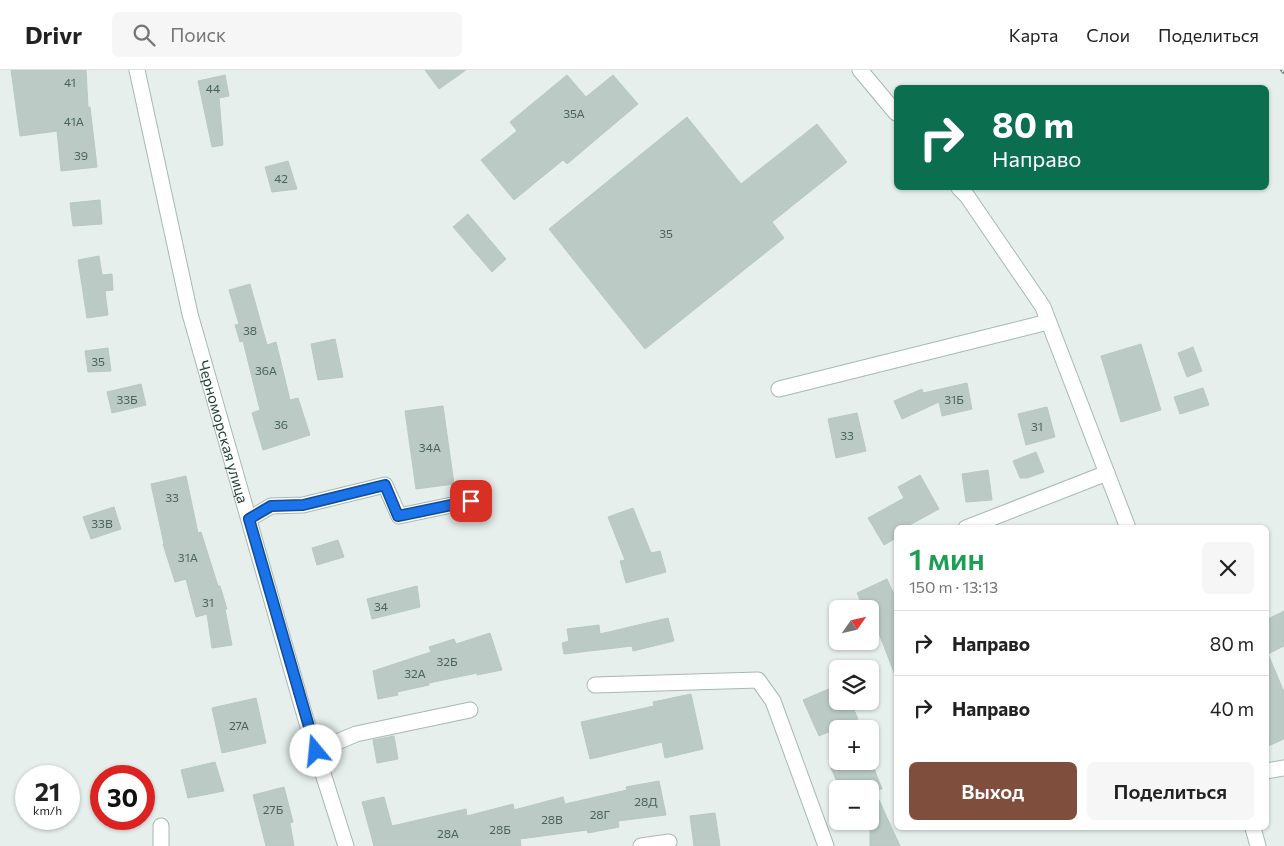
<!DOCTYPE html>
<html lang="ru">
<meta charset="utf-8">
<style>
:root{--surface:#fff;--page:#f6f6f6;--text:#222;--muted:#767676;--line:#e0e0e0;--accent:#804e3d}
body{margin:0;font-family:Commissioner,sans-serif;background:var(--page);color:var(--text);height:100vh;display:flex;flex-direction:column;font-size:19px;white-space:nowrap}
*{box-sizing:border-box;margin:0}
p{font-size:16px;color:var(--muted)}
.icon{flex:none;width:28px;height:28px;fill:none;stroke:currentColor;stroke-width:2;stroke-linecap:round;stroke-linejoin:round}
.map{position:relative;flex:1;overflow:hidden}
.side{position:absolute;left:894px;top:455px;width:375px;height:305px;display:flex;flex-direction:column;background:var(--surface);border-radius:8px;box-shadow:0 1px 4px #0004}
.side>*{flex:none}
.top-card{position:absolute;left:894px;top:15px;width:375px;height:105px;border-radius:8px;box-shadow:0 1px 4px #0004;background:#0b6e4f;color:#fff;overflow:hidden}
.needle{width:32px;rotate:56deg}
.controls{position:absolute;left:829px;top:530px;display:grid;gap:10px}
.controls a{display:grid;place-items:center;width:50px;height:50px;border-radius:8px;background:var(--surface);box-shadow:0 1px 4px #0004;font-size:25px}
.speed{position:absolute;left:15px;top:695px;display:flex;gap:10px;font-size:25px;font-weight:700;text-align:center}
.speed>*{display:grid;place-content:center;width:65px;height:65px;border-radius:50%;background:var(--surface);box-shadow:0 1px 4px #0004;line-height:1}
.speed small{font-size:12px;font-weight:400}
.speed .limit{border:8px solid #d22;background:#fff;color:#111}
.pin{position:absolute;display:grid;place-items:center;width:42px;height:42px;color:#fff;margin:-21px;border-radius:10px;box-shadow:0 2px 8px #0006}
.me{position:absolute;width:55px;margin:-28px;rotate:343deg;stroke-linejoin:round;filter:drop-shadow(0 0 4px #0008)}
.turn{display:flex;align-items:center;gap:18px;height:105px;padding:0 15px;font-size:22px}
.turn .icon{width:65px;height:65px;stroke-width:2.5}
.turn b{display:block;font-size:35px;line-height:42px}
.round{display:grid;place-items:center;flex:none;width:52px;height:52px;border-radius:8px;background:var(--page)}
.summary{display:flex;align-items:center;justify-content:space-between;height:85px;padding:0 15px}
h1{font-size:30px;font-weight:600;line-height:38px;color:#1e9e55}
.cta{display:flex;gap:10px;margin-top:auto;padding:10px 15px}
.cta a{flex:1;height:58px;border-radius:8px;background:var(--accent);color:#fff;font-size:20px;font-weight:600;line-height:58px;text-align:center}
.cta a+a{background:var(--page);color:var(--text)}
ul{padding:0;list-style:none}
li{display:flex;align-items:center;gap:15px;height:65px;padding:0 15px;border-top:1px solid var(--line)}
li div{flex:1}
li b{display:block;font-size:19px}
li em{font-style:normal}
header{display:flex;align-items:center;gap:30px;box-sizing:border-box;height:70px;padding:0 25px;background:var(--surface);border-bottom:1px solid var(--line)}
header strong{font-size:24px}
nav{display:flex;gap:28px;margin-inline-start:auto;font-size:18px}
.search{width:350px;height:45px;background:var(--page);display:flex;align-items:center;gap:12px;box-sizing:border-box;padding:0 18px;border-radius:8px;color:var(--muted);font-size:19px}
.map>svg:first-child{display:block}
.building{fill:#bbcac4;stroke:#b8c9c2}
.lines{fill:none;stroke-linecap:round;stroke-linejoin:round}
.minor-casing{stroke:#a8b8b2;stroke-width:17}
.minor{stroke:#fff;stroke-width:15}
.rail-casing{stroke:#5f7d75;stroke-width:5.5}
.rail{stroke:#f7fbf9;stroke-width:4;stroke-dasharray:11;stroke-linecap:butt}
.route-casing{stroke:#114b97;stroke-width:12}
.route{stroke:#1a73e8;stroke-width:9}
.labels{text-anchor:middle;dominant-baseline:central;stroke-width:4;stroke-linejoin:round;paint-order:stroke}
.number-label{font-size:12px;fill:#4a645c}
.street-label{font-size:15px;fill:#24423a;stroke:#f7fbf9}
</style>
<header>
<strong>Drivr</strong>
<div class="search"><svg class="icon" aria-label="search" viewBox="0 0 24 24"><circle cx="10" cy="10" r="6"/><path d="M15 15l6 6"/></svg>Поиск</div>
<nav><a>Карта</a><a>Слои</a><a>Поделиться</a></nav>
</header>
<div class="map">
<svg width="1284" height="776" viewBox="0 0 1284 776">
<rect width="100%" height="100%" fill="#e6efeb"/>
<path class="building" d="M 11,0 L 86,0 L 88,37 L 90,37 L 97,97 L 61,101 L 57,61 L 20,66 Z
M 425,0 L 466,0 L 439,19 Z
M 225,5 L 229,26 L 219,28 L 223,75 L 212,77 L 198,11 Z
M 567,5 L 586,27 L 613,5 L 638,34 L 567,94 L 563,90 L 514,130 L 481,90 L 517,61 L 510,52 Z
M 687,47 L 741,114 L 817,54 L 847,92 L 772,152 L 784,168 L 645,279 L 549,159 Z
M 288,91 L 297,119 L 272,122 L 265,97 Z
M 100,130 L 102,154 L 73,156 L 70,133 Z
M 468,144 L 506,189 L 492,202 L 453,157 Z
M 99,186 L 102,205 L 112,204 L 113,220 L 105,221 L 108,245 L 87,248 L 78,190 Z
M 250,214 L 267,275 L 276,272 L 290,330 L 298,328 L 310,365 L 263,380 L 252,343 L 260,340 L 243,271 L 240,272 L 235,255 L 239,254 L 229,220 Z
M 335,269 L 343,307 L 318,310 L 311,274 Z
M 1141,274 L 1161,340 L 1121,352 L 1101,286 Z
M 1193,277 L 1202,301 L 1187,307 L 1178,283 Z
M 108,278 L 111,301 L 88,302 L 85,281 Z
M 967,313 L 972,339 L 942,346 L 939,332 L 902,349 L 894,331 L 922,319 L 923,323 Z
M 141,314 L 146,335 L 112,343 L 107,322 Z
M 1203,318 L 1209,335 L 1180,344 L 1174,327 Z
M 443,336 L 454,414 L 416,419 L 405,341 Z
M 1047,337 L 1055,367 L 1026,375 L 1018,344 Z
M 857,343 L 866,381 L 836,388 L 828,349 Z
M 1036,382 L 1044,402 L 1027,408 L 1020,408 L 1013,391 Z
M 988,400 L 992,430 L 966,432 L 962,404 Z
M 920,405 L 939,439 L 904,458 L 896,458 L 896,468 L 884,475 L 868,448 L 904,428 L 898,417 Z
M 186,406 L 198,463 L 201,462 L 218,516 L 220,516 L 227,539 L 225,539 L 232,575 L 212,578 L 207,544 L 196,547 L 186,509 L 175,512 L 163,474 L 164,474 L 151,414 Z
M 114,437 L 121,459 L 91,469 L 83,447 Z
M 633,438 L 651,483 L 660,481 L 666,502 L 626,513 L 620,491 L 625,490 L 608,447 Z
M 338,470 L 344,487 L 317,495 L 312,478 Z
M 887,509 L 896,529 L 896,604 L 895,605 L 875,553 L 870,556 L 870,539 L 864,539 L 857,523 Z
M 417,516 L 420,537 L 372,549 L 367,529 Z
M 1284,541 L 1284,576 L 1268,584 L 1284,622 L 1284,669 L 1266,677 L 1266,550 Z
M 668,548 L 674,571 L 633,581 L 632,576 L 564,584 L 562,573 L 569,571 L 567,559 L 599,555 L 600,564 Z
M 490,563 L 502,600 L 477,605 L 477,603 L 429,613 L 429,615 L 397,622 L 398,625 L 378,629 L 373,601 L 431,582 L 429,577 L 454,569 L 456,574 Z
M 838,615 L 838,631 L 850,631 L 858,649 L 819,666 L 803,630 Z
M 691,624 L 703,679 L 665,688 L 662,672 L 590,689 L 581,652 L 654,636 L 653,632 Z
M 256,628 L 266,673 L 222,683 L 212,638 Z
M 394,666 L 398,689 L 377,693 L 373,670 Z
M 846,691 L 871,691 L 882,719 L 874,719 L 900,776 L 870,776 L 870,719 L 840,719 L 831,698 Z
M 215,692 L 224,721 L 188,728 L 181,700 Z
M 659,711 L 666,745 L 618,751 L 619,757 L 588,763 L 587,760 L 520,769 L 521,776 L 374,776 L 362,732 L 384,727 L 392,756 L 466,739 L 467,746 L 513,734 L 514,740 L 563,727 L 565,734 L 627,720 L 626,717 Z
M 284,717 L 293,752 L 290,753 L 294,776 L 266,776 L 253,725 Z
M 715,743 L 720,776 L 694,776 L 690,746 Z"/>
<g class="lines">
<g class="minor-casing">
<g id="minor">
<path id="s1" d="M 137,0 L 190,244 L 306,650 L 346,776"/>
<path d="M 860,0 L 896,43"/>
<path d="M 959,118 L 967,126 L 1043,237 L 1128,458"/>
<path d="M 779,319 L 1048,252"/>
<path d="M 249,449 L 271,436 L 303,435 L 385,415 L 399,446 L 471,431"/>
<path d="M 966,458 L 1107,403"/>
<path d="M 595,615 L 758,610 L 773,631 L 826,776"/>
<path d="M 316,681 L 356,664 L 470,640"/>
<path d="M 1266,701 L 1284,698"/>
<path d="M 161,756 L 161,776"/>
<path d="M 1253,758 L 1258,776"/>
<path d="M 641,776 L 669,772"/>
</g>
</g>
<use href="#minor" class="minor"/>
<g class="rail-casing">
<path id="rail" d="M 1283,0 L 1284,1"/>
</g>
<use href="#rail" class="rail"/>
</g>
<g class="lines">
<g class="route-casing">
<path id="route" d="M 316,681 L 249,449 L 271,436 L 303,435 L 385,415 L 398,446 L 471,431"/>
</g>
<use href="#route" class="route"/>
</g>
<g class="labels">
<g class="number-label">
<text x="70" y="12">41</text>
<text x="213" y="18">44</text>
<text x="574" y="43">35А</text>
<text x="74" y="51">41А</text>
<text x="81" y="85">39</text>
<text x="281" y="108">42</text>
<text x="666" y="163">35</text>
<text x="250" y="260">38</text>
<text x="98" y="291">35</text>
<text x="266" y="300">36А</text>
<text x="127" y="329">33Б</text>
<text x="954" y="329">31Б</text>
<text x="281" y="354">36</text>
<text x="1037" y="356">31</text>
<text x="847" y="365">33</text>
<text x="430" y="377">34А</text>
<text x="172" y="427">33</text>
<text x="102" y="453">33В</text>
<text x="188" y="487">31А</text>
<text x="208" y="532">31</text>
<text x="381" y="536">34</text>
<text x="447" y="591">32Б</text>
<text x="415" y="603">32А</text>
<text x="239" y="655">27А</text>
<text x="646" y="731">28Д</text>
<text x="273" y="739">27Б</text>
<text x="600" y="744">28Г</text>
<text x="552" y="749">28В</text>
<text x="500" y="759">28Б</text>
<text x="448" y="763">28А</text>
</g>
<g class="street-label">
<text stroke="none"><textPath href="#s1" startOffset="372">Черноморская улица</textPath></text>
</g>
</g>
</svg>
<div class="controls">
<a><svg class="needle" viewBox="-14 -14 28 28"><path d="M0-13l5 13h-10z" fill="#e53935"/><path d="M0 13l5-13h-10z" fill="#767676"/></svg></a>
<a><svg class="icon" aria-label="layers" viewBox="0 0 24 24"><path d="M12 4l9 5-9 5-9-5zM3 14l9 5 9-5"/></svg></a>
<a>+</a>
<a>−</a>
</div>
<div class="speed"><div>21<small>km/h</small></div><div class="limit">30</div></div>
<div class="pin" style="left:471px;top:431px;background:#d93025"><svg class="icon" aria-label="arrive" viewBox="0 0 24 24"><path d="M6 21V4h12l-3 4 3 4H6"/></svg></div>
<svg class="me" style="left:316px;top:681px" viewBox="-20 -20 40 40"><circle r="19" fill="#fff"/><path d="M0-13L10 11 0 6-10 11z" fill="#1a73e8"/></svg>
<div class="top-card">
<div class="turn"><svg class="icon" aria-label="right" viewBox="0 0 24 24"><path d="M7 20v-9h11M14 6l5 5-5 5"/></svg><div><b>80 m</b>Направо</div></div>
</div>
<section class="side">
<div class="summary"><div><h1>1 мин</h1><p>150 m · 13:13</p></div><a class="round"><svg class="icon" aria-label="close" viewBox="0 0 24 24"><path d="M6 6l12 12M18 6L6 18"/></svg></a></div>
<ul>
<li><svg class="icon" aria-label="right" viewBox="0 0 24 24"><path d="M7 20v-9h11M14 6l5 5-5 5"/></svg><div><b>Направо</b></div><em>80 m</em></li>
<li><svg class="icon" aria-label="right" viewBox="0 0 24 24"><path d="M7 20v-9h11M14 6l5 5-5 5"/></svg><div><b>Направо</b></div><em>40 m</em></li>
</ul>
<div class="cta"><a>Выход</a><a>Поделиться</a></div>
</section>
</div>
